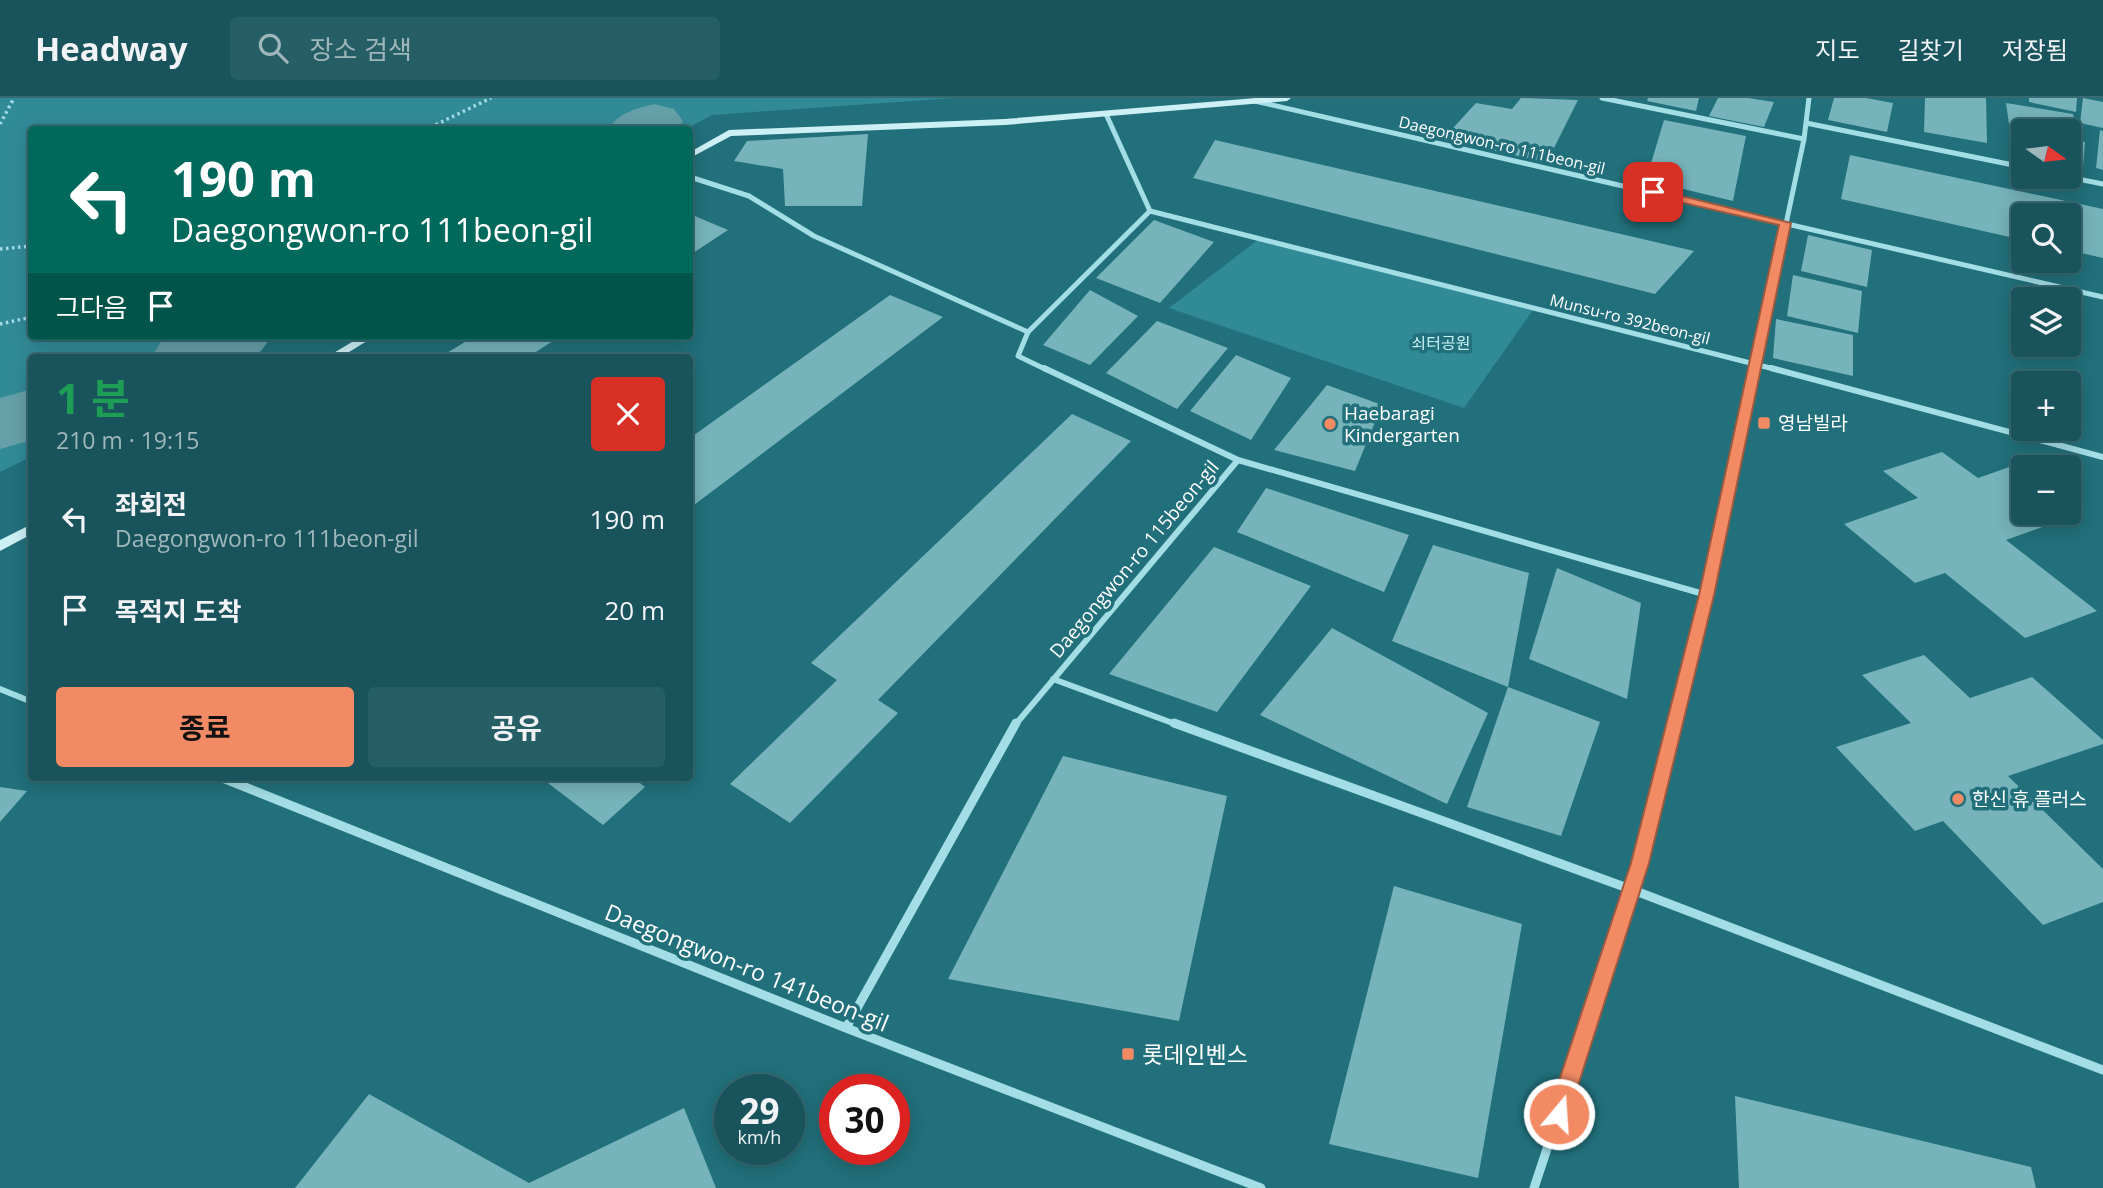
<!DOCTYPE html>
<html lang="ko">
<meta charset="utf-8">
<style>
:root{--surface:#19545c;--page:#265e65;--text:#f1f3f6;--muted:#9fb7bb;--line:#376a72;--accent:#f28b64}
body{margin:0;font-family:"Open Sans","Noto Sans KR",sans-serif;background:var(--page);color:var(--text);height:100vh;display:flex;flex-direction:column;font-size:26px;white-space:nowrap}
*{box-sizing:border-box;margin:0}
p{font-size:23px;color:var(--muted)}
.icon{flex:none;width:38px;height:38px;fill:none;stroke:currentColor;stroke-width:2;stroke-linecap:round;stroke-linejoin:round}
.map{position:relative;flex:1;overflow:hidden}
.details{position:absolute;left:28px;top:256px;width:665px;height:427px;display:flex;flex-direction:column;background:var(--surface);border-radius:7px;box-shadow:0 4px 18px #0003,0 0 0 2px var(--line)}
.details>*{flex:none}
.hud{position:absolute;left:28px;top:28px;width:665px;height:214px;border-radius:7px;box-shadow:0 4px 18px #0003,0 0 0 2px var(--line);background:#00695c;color:#fff;overflow:hidden}
.needle{width:46px;rotate:104deg}
.fabs{position:absolute;left:2011px;top:21px;display:grid;gap:14px}
.fabs a{display:grid;place-items:center;width:70px;height:70px;border-radius:7px;background:var(--surface);box-shadow:0 4px 18px #0003,0 0 0 2px var(--line);font-size:35px}
.speed{position:absolute;left:714px;top:976px;display:flex;gap:14px;font-size:35px;font-weight:700;text-align:center}
.speed>*{display:grid;place-content:center;width:91px;height:91px;border-radius:50%;background:var(--surface);box-shadow:0 4px 18px #0003,0 0 0 2px var(--line);line-height:1}
.speed small{font-size:18px;font-weight:400}
.speed .limit{border:10px solid #d22;background:#fff;color:#111}
.pin{position:absolute;display:grid;place-items:center;width:60px;height:60px;color:#fff;margin:-30px;border-radius:14px;box-shadow:0 4px 10px #0006}
.me{position:absolute;width:77px;margin:-38px;rotate:18deg;stroke-linejoin:round;filter:drop-shadow(0 0 5px #0008)}
.turn{display:flex;align-items:center;gap:24px;height:147px;padding:0 28px;font-size:32px}
.turn .icon{width:91px;height:91px;stroke-width:2.5}
.turn b{display:block;font-size:49px;line-height:60px}
.then{display:flex;align-items:center;height:66px;padding:0 28px;background:#0003;gap:14px;font-size:26px}
.round{display:grid;place-items:center;flex:none;width:74px;height:74px;border-radius:7px;background:var(--page)}
.summary{display:flex;align-items:center;justify-content:space-between;height:119px;padding:0 28px}
h1{font-size:42px;font-weight:700;line-height:52px;color:#1e9e55}
.button{display:flex;gap:14px;margin-top:auto;padding:14px 28px}
.button a{flex:1;height:80px;border-radius:7px;background:var(--accent);color:#111;font-size:28px;font-weight:700;line-height:80px;text-align:center}
.button a+a{background:var(--page);color:var(--text)}
ul{padding:0;list-style:none}
li{display:flex;align-items:center;gap:21px;height:91px;padding:0 28px}
li div{flex:1}
li b{display:block;font-size:26px}
li em{font-style:normal}
header{display:flex;align-items:center;gap:42px;box-sizing:border-box;height:98px;padding:0 35px;background:var(--surface);border-bottom:2px solid var(--line)}
header strong{font-size:33px}
nav{display:flex;gap:38px;margin-inline-start:auto;font-size:24px}
.search{width:490px;height:63px;background:var(--page);display:flex;align-items:center;gap:18px;box-sizing:border-box;padding:0 24px;border-radius:7px;color:var(--muted);font-size:26px}
.map>svg:first-child{display:block}
.green{fill:#318b97}
.lines{fill:none;stroke-linecap:round;stroke-linejoin:round}
.river{fill:#659fa7;fill-rule:evenodd}
.building{fill:#76b3bb}
.path{stroke:#a3dee6;stroke-width:3.5;stroke-dasharray:2.5 3.5;stroke-linecap:butt}
.street-far2{stroke:#a3dee6;stroke-width:5}
.street-far1{stroke:#a3dee6;stroke-width:6}
.street{stroke:#a3dee6;stroke-width:9}
.secondary{fill:#cdf0f5;fill-rule:evenodd}
.route{fill:#f28b64;stroke:#9d5a41;stroke-width:2}
.poi-dot{fill:#f28b64;stroke:#21707b;stroke-width:2.5}
.labels{text-anchor:middle;dominant-baseline:central;stroke-width:7;stroke-linejoin:round;paint-order:stroke}
.far-street-label{font-size:16px;fill:#fff;stroke:#21707b}
.far-park-label{font-size:16px;fill:#c6f0f5;stroke:#21707b}
.poi-label{font-size:19px;fill:#fff;stroke:#21707b;text-anchor:start}
.street-label{font-size:19px;fill:#fff;stroke:#21707b}
.near-street-label{font-size:23px;fill:#fff;stroke:#21707b}
.near-poi-label{font-size:23px;fill:#fff;stroke:#21707b;text-anchor:start}
</style>
<header>
<strong>Headway</strong>
<div class="search"><svg class="icon" aria-label="search" viewBox="0 0 24 24"><circle cx="10" cy="10" r="6"/><path d="M15 15l6 6"/></svg>장소 검색</div>
<nav><a>지도</a><a>길찾기</a><a>저장됨</a></nav>
</header>
<div class="map">
<svg width="2103" height="1090" viewBox="0 0 2103 1090">
<rect width="100%" height="100%" fill="#21707b"/>
<path class="green" d="M 0,0 L 955,0 L 712,17 L 684,32 L 32,32 L 32,238 L 272,238 L 230,259 L 32,259 L 31,359 L 0,374 Z
M 1259,141 L 1533,212 L 1464,310 L 1169,210 Z"/>
<g class="lines">
<path class="river" d="M 654,6 L 674,11 L 683,23 L 677,32 L 607,32 C 619,15 634,11 654,6 Z
M 174,238 L 272,238 L 261,253 L 248,259 L 151,259 L 161,244 Z
M 32,291 L 32,342 L 0,351 L 0,300 Z"/>
</g>
<path class="building" d="M 1521,0 L 1578,2 L 1547,64 L 1442,42 L 1476,5 L 1512,11 Z
M 1648,0 L 1699,0 L 1696,13 L 1647,3 Z
M 1718,0 L 1748,0 L 1774,4 L 1764,29 L 1709,18 Z
M 1834,0 L 1866,0 L 1893,5 L 1887,34 L 1828,22 Z
M 1925,0 L 1986,0 L 1987,45 L 1924,34 Z
M 2029,0 L 2077,0 L 2076,14 L 2029,4 Z
M 2083,0 L 2103,4 L 2103,30 L 2080,25 Z
M 2006,5 L 2073,16 L 2078,38 L 2068,36 L 2068,33 L 2009,26 Z
M 1664,22 L 1746,38 L 1733,103 L 1646,82 Z
M 2100,32 L 2103,33 L 2103,72 L 2096,70 Z
M 868,36 L 862,108 L 785,108 L 783,71 L 734,63 L 747,43 Z
M 2068,41 L 2085,44 L 2083,69 L 2068,66 Z
M 1215,42 L 1694,153 L 1655,196 L 1193,80 Z
M 1850,57 L 2103,111 L 2103,160 L 2068,152 L 2068,117 L 2023,117 L 2023,142 L 1841,101 Z
M 690,116 L 728,132 L 690,157 Z
M 1154,122 L 1214,144 L 1160,205 L 1096,180 Z
M 1808,137 L 1872,152 L 1867,189 L 1801,173 Z
M 1793,177 L 1862,193 L 1858,235 L 1787,218 Z
M 1090,192 L 1138,218 L 1090,267 L 1043,247 Z
M 890,197 L 943,219 L 690,410 L 690,340 Z
M 1776,221 L 1853,237 L 1853,278 L 1773,260 Z
M 1157,223 L 1228,250 L 1177,311 L 1106,275 Z
M 475,238 L 561,238 L 528,259 L 440,259 Z
M 1236,257 L 1291,280 L 1251,342 L 1190,313 Z
M 1327,287 L 1382,307 L 1355,373 L 1274,352 Z
M 1072,316 L 1131,343 L 878,602 L 898,615 L 790,725 L 730,686 L 837,582 L 811,565 Z
M 1942,354 L 1978,380 L 2018,366 L 2023,370 L 2023,415 L 2068,415 L 2068,403 L 2084,414 L 2006,442 L 2097,513 L 2025,540 L 1945,475 L 1915,485 L 1844,426 L 1918,400 L 1883,373 Z
M 1266,390 L 1409,437 L 1384,494 L 1237,434 Z
M 1433,447 L 1529,475 L 1508,589 L 1600,624 L 1561,738 L 1467,709 L 1508,589 L 1392,543 Z
M 1214,449 L 1311,488 L 1217,614 L 1109,576 Z
M 1557,470 L 1641,505 L 1627,601 L 1529,561 Z
M 1332,530 L 1488,615 L 1447,706 L 1260,617 Z
M 1924,557 L 1970,600 L 2032,579 L 2103,642 L 2103,646 L 2008,678 L 2103,771 L 2103,804 L 2043,827 L 1943,723 L 1915,733 L 1836,649 L 1911,625 L 1862,577 Z
M 1063,658 L 1227,698 L 1179,923 L 948,881 Z
M 540,679 L 632,679 L 645,689 L 603,727 Z
M 0,689 L 27,693 L 0,724 Z
M 1394,788 L 1522,826 L 1478,1080 L 1329,1046 Z
M 369,996 L 529,1085 L 684,1010 L 716,1090 L 295,1090 Z
M 1735,998 L 2031,1069 L 2036,1090 L 1739,1090 Z"/>
<g class="lines">
<path class="path" d="M 0,26 L 14,0
M 425,32 L 491,0
M 0,151 L 32,148
M 0,226 L 32,219"/>
<path class="street-far2" d="M 1602,0 L 1804,41
M 1255,3 L 2103,199
M 1806,25 L 2023,69
M 690,79 L 749,98 L 814,138 L 1028,234
M 2068,79 L 2103,86
M 1150,113 L 1778,272
M 1047,272 L 1018,258 L 1028,234 L 1150,113 L 1106,16
M 1755,272 L 1804,41 L 1809,0"/>
<path class="street-far1" d="M 1044,270 L 1238,362 L 1707,497
M 1771,270 L 2103,359
M 1053,581 L 1178,627
M 0,591 L 32,604
M 1015,627 L 1238,362
M 1674,627 L 1707,497 L 1755,270"/>
<path class="street" d="M 1174,625 L 1633,792 L 2103,972
M 220,679 L 846,930 L 1261,1090
M 846,930 L 1016,625
M 1534,1090 L 1633,792 L 1675,625"/>
<path class="secondary" d="M 1256,0 L 1291,0 L 1287,3 L 1005,27 L 731,38 L 690,60 L 690,54 L 729,32 L 1005,21 Z
M 362,238 L 375,238 L 341,259 L 327,259 Z
M 32,426 L 32,436 L 0,453 L 0,442 Z"/>
</g>
<path class="route" d="M 1653,91 L 1791,125 L 1714,497 L 1649,765 L 1569,1016 L 1566,1023 L 1559,1026 L 1551,1023 L 1548,1016 L 1631,765 L 1699,497 L 1779,127 L 1649,97 L 1649,92 Z"/>
<g class="poi-dot">
<rect x="1757" y="318" width="14" height="14" rx="3.5"/>
<circle cx="1330" cy="326" r="7"/>
<circle cx="1958" cy="701" r="7"/>
<rect x="1121" y="949" width="14" height="14" rx="3.5"/>
</g>
<g class="labels">
<g class="far-street-label">
<text transform="translate(1502 47) rotate(13)">Daegongwon-ro 111beon-gil</text>
<text transform="translate(1630 221) rotate(14)">Munsu-ro 392beon-gil</text>
</g>
<g class="far-park-label">
<text x="1441" y="245">쇠터공원</text>
</g>
<g class="poi-label">
<text x="1344" y="315">Haebaragi<tspan x="1344" dy="22">Kindergarten</tspan></text>
<text x="1778" y="325">영남빌라</text>
<text x="1972" y="701">한신 휴 플러스</text>
</g>
<g class="street-label">
<text transform="translate(1134 461) rotate(-50)">Daegongwon-ro 115beon-gil</text>
</g>
<g class="near-street-label">
<text transform="translate(747 869) rotate(22)">Daegongwon-ro 141beon-gil</text>
</g>
<g class="near-poi-label">
<text x="1142" y="956">롯데인벤스</text>
</g>
</g>
</svg>
<div class="fabs">
<a><svg class="needle" viewBox="-14 -14 28 28"><path d="M0-13l5 13h-10z" fill="#e53935"/><path d="M0 13l5-13h-10z" fill="#9fb7bb"/></svg></a>
<a><svg class="icon" aria-label="search" viewBox="0 0 24 24"><circle cx="10" cy="10" r="6"/><path d="M15 15l6 6"/></svg></a>
<a><svg class="icon" aria-label="layers" viewBox="0 0 24 24"><path d="M12 4l9 5-9 5-9-5zM3 14l9 5 9-5"/></svg></a>
<a>+</a>
<a>−</a>
</div>
<div class="speed"><div>29<small>km/h</small></div><div class="limit">30</div></div>
<div class="pin" style="left:1653px;top:94px;background:#d93025"><svg class="icon" aria-label="arrive" viewBox="0 0 24 24"><path d="M6 21V4h12l-3 4 3 4H6"/></svg></div>
<svg class="me" style="left:1559px;top:1016px" viewBox="-20 -20 40 40"><circle r="17" fill="#f28b64" stroke="#fff" stroke-width="3"/><path d="M0-11L8 9 0 5-8 9z" fill="#fff"/></svg>
<div class="hud">
<div class="turn"><svg class="icon" aria-label="left" viewBox="0 0 24 24"><path d="M17 20v-9H6M10 6l-5 5 5 5"/></svg><div><b>190 m</b>Daegongwon-ro 111beon-gil</div></div>
<div class="then">그다음<svg class="icon" aria-label="arrive" viewBox="0 0 24 24"><path d="M6 21V4h12l-3 4 3 4H6"/></svg></div>
</div>
<section class="details">
<div class="summary"><div><h1>1 분</h1><p>210 m · 19:15</p></div><a class="round" style="background:#d93025;color:#fff"><svg class="icon" aria-label="close" viewBox="0 0 24 24"><path d="M6 6l12 12M18 6L6 18"/></svg></a></div>
<ul>
<li><svg class="icon" aria-label="left" viewBox="0 0 24 24"><path d="M17 20v-9H6M10 6l-5 5 5 5"/></svg><div><b>좌회전</b><p>Daegongwon-ro 111beon-gil</p></div><em>190 m</em></li>
<li><svg class="icon" aria-label="arrive" viewBox="0 0 24 24"><path d="M6 21V4h12l-3 4 3 4H6"/></svg><div><b>목적지 도착</b></div><em>20 m</em></li>
</ul>
<div class="button"><a>종료</a><a>공유</a></div>
</section>
</div>
